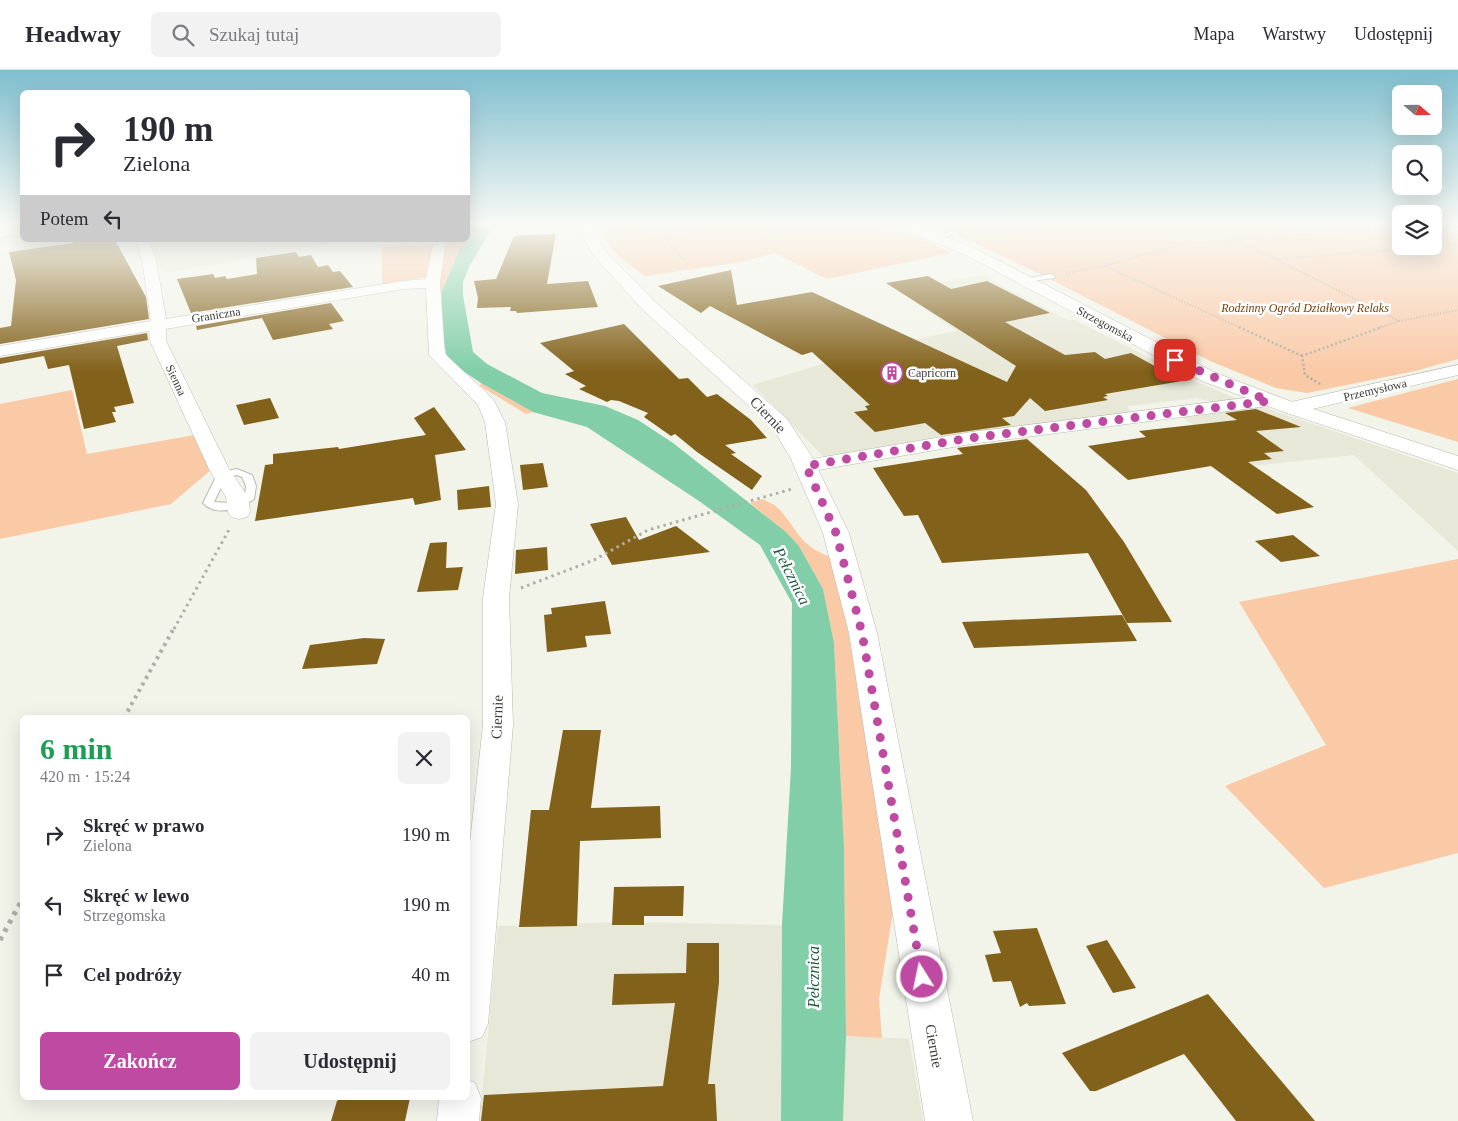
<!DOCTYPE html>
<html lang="pl">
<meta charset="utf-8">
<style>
:root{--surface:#fff;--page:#f2f2f3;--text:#2b2b33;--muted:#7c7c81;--line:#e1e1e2;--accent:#bf4aa2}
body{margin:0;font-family:"Times New Roman",serif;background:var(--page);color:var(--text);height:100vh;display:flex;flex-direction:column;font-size:19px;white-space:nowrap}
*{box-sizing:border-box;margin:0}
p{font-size:16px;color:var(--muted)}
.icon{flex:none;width:28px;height:28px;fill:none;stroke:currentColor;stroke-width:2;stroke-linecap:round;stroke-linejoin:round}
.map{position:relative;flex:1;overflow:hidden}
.details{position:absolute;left:20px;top:645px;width:450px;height:385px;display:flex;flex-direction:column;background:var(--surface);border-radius:8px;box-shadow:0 5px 20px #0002}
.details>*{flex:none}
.hud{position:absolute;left:20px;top:20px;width:450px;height:152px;border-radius:8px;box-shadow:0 5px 20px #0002;background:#fff;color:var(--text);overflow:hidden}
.needle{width:32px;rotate:110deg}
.controls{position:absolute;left:1392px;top:15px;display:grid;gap:10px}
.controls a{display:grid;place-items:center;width:50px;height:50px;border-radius:8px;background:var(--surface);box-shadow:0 5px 20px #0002;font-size:25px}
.pin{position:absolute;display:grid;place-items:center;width:42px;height:42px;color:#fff;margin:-21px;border-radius:10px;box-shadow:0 2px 8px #0006}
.me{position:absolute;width:55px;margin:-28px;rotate:350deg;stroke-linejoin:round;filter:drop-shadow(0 0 4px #0008)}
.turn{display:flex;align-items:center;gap:18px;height:105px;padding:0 20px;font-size:22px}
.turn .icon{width:65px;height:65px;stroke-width:2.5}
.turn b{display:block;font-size:35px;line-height:42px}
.then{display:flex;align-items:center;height:48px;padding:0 20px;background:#0003;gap:10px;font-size:19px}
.round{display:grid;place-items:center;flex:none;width:52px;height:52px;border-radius:8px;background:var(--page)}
.overview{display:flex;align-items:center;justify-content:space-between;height:85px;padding:0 20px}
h1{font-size:30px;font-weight:700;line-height:38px;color:#1e9e55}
.action{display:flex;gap:10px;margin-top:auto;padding:10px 20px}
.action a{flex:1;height:58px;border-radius:8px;background:var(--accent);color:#fff;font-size:20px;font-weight:700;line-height:58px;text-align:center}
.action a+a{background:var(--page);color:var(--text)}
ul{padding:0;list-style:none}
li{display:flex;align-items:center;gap:15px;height:70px;padding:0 20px}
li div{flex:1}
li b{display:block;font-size:19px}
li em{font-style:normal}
header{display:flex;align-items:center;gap:30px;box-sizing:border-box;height:70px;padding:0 25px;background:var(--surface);border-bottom:1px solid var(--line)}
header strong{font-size:24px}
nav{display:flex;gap:28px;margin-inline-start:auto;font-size:18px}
.search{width:350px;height:45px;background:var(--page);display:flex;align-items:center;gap:12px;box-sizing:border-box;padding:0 18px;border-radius:8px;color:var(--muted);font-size:19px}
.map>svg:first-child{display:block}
.built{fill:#e7e8d7}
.green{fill:#fac9a6}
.water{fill:#81cea8}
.building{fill:#82611a}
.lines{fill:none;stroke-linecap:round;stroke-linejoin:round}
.lane-casing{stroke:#b9b9b0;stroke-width:2}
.street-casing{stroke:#b9b9b0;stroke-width:1}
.secondary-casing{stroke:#b9b9b0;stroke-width:1}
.path-far4{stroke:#aeafa7;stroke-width:2;stroke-dasharray:1 2;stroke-linecap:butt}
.path-far3{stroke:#aeafa7;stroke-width:2.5;stroke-dasharray:2 2.5;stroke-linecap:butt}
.path-far2{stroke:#aeafa7;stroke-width:3;stroke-dasharray:2.5 4;stroke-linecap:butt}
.path-far1{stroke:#aeafa7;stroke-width:4;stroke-dasharray:3 4.5;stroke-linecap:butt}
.path{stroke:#aeafa7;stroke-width:5;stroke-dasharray:4 5.5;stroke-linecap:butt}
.lane{fill:#fff;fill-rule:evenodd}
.street{fill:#fff;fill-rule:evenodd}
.secondary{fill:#fff;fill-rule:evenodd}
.route{stroke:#bf4aa2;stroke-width:9;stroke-dasharray:0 16.2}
.labels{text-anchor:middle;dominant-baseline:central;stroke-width:5;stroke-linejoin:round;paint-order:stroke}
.far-park-label{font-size:12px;font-style:italic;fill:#79400a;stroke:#fff}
.far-street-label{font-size:12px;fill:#3c3c38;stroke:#fff}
.far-poi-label{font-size:12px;fill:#3c3c38;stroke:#fff;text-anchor:start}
.street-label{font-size:15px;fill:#3c3c38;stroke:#fff}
.water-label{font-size:16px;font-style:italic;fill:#1f5a40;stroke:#fff}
</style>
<header>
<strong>Headway</strong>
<div class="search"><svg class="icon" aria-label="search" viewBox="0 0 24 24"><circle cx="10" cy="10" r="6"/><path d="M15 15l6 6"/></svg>Szukaj tutaj</div>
<nav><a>Mapa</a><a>Warstwy</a><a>Udostępnij</a></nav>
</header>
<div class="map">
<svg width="1458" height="1051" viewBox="0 0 1458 1051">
<rect width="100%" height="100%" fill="#f2f3e9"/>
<path class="built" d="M 22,159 L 22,170 L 70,170 L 73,177 L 0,188 L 10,177 L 0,174 L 0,168 Z
M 147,170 L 344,170 L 345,172 L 164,203 Z
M 981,205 L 1067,250 L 1075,250 L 1193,310 L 1239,330 L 1215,333 L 1197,328 L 1128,336 L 1130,343 L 826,389 L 753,315 L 882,276 L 957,261 L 898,220 Z
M 1260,336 L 1458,403 L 1458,481 L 1354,385 L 1250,396 L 1182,347 Z
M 621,852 L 782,855 L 781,1051 L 480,1051 L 498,856 Z
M 846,966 L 909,969 L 923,1051 L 843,1051 Z"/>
<path class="green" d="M 868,154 L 923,169 L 951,183 L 827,209 L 775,183 L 742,192 L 645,206 C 628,193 603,179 602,155 Z
M 926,154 L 1401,154 L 1401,176 L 1434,176 L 1434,154 L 1458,154 L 1458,289 L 1415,301 L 1307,323 L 1276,318 L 1210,291 L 1042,205 L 975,173 Z
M 447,170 L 464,170 L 459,185 L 442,262 L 438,220 Z
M 433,174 L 426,207 L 382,215 L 382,177 Z
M 1458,309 L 1458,372 L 1348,338 Z
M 481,313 L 533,342 L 526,344 L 480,316 Z
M 72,320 L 87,384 L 195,365 L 212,399 L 171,434 L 0,469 L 0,334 Z
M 763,429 C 768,432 776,435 780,440 C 799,462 800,476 831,487 L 842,522 L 893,841 L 879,929 L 882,968 L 846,966 L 844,778 L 834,573 L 823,519 L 799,476 L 786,462 L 750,433 Z
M 1458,489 L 1458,783 L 1324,818 L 1225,716 L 1326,675 L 1239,532 Z"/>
<path class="water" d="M 468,154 L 495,154 L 469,197 L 463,212 L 463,225 L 473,282 L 487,294 L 542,323 L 605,336 L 638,350 L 673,373 L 786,462 L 799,476 L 823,519 L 834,573 L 844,778 L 846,966 L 843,1051 L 781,1051 L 782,855 L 791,697 L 792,533 L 760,475 L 699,431 L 587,357 L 533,342 L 481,313 L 451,293 L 446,283 L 442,262 L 442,221 L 464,170 L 468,170 Z"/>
<path class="building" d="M 556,164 L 547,214 L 588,211 L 598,237 L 517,243 L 516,241 L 510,241 L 511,237 L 477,238 L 478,228 L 474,211 L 496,209 L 514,166 Z
M 71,170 L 115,170 L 146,227 L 149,249 L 0,274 L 0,258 L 11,256 L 16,210 L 9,182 L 73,173 Z
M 296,182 L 299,187 L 311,185 L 318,197 L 328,195 L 333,202 L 340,201 L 353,217 L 191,243 L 177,209 L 213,204 L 215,208 L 225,206 L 227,209 L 257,204 L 256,188 Z
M 731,200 L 737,235 L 812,222 L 1007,312 L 1016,296 L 886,213 L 928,206 L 951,219 L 987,211 L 1050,243 L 1005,252 L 1065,285 L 1095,282 L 1105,289 L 1131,283 L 1182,311 L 1105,324 L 1108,326 L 1103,327 L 1108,330 L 1045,341 L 1030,328 L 1014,346 L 1002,348 L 1011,355 L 941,365 L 925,353 L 875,362 L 854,342 L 868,340 L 865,336 L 870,335 L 812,282 L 802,285 L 710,236 L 701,243 L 658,216 Z
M 331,233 L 344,251 L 329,254 L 333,259 L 273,270 L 262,248 L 197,260 L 196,256 Z
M 624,254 L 679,309 L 688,308 L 707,327 L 717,324 L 751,350 L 767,368 L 725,375 L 736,383 L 731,384 L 762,406 L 752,420 L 697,382 L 675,364 L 671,366 L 644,347 L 648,343 L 619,331 L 611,330 L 607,332 L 579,319 L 586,316 L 565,304 L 574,301 L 540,273 Z
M 147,263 L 148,270 L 117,276 L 134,333 L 114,337 L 116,342 L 112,342 L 116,352 L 84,359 L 69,295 L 48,299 L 44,286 L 0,294 L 0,288 Z
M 270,328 L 279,348 L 244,355 L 236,335 Z
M 434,337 L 466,380 L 435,385 L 441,430 L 415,435 L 413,428 L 255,451 L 265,395 L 273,394 L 273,384 L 338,377 L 339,379 L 426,365 L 414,348 Z
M 1256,339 L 1301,357 L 1256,361 L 1284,381 L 1264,383 L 1272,389 L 1248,392 L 1314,437 L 1277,444 L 1211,396 L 1128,410 L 1088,376 L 1146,367 L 1139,361 L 1237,350 L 1225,343 Z
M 1027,369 L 1086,420 L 1124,472 L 1172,552 L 1127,553 L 1088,483 L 942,493 L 918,445 L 904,446 L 873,398 L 963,384 L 957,378 Z
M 543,393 L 548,417 L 523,420 L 520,395 Z
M 489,416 L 491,437 L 458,440 L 457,420 Z
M 626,447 L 639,470 L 676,456 L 710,482 L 612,495 L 590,454 Z
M 1293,465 L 1320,486 L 1281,492 L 1255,471 Z
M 447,472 L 446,498 L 463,497 L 458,520 L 417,522 L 430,473 Z
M 547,477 L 548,500 L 515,504 L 516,480 Z
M 605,531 L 611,564 L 585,566 L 587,577 L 547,582 L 544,545 L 552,544 L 551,538 Z
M 1122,545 L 1137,571 L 974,578 L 962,552 Z
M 364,568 L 385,569 L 377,594 L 302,599 L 310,575 Z
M 563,660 L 601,660 L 591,738 L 660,736 L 661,768 L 580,771 L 577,856 L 519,857 L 531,740 L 549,740 Z
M 684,816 L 683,846 L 644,846 L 644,855 L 612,855 L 614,817 Z
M 1037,858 L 1051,895 L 1066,934 L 1029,936 L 1027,933 L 1020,937 L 1011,911 L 993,912 L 985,885 L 1001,883 L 993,861 Z
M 1107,870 L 1136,918 L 1113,923 L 1086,876 Z
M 687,873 L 719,873 L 719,912 L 708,1014 L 715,1014 L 717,1051 L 481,1051 L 484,1025 L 663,1016 L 675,933 L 612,935 L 614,904 L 686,903 Z
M 1208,924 L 1315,1051 L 1236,1051 L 1184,984 L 1096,1021 L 1090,1021 L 1062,983 Z
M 340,1028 L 410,1028 L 405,1051 L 331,1051 L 337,1031 Z"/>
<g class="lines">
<g class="lane-casing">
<path id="lane" d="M 957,160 L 959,163 L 935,169 L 932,167 Z
M 1051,204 L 1055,206 L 1054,208 L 1023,212 L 1019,210 Z
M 237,399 L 252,405 L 256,416 L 254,429 C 240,439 216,447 203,433 L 218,403 ZM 237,405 L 242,407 L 246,416 L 245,426 L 229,433 L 214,432 L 226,407 Z"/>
</g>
<g class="street-casing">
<path id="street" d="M 136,170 L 148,170 L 156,190 L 166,249 L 403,211 L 426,209 L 434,170 L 446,170 L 440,213 L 445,284 L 493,329 L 505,352 L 518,434 L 509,528 L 513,655 L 488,954 L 482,967 L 468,972 L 468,790 L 483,655 L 483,528 L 496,434 L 485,352 L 478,335 L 429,285 L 426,218 L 403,219 L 166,259 L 166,271 L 229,399 L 248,427 L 250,442 L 247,447 L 239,449 L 231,447 L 228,442 L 226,427 L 209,399 L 150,271 L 149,261 L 0,286 L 0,276 L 151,251 L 142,190 Z
M 1458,295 L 1458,305 L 1291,344 L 1284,342 L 1282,338 L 1284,334 L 1291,332 Z
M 1269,325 L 1276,327 L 1278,331 L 1276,335 L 971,374 L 806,402 L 799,400 L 796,396 L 799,392 L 806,390 L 971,362 Z
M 468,1010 L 475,1013 L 481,1028 L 479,1051 L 437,1051 L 439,1028 L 468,1028 Z"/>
</g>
<g class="secondary-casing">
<path id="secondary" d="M 577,154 L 591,154 L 604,180 L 653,230 L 787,349 L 812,387 L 849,463 L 877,563 L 973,1051 L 925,1051 L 849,563 L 823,463 L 790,387 L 772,357 L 641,238 L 593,185 Z
M 890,154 L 913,154 L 976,179 L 1216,303 L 1298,334 L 1458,386 L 1458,400 L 1284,342 L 1202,311 L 966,185 Z"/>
</g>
<path class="path-far4" d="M 644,154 L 647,160 L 662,164 L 684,162 L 688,154
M 1355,154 L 1367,158
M 1434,156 L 1458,165
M 967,160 L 991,154
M 0,162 L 17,154
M 662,164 L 685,191
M 0,169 L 22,162
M 1237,170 L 1399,251
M 1275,189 L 1458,175
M 1105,196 L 1241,258
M 1066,203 L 1104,196 L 1180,175 L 1401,156
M 1379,258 L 1399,251 L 1458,240"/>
<path class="path-far3" d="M 1239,257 L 1302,286
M 1320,314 L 1305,305 L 1302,286 L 1382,257"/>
<path class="path-far2" d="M 521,518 L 594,490 L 648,460 L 792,419
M 174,559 L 230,458"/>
<path class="path-far1" d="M 124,648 L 174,558"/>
<path class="path" d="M 0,870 L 22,830"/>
<use href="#lane" class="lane"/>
<use href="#street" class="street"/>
<use href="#secondary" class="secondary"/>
</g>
<linearGradient id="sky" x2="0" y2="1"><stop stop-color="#7fbece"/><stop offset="0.51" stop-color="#f9faf5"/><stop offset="1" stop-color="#f9faf5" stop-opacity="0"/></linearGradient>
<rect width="1458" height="302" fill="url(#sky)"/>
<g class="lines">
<path class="route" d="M 922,907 L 862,563 L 836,463 L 806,396 L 970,368 L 1269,331 L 1175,290"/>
</g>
<defs>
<g id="building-ring" transform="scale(1.125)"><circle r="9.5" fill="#fff" stroke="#bf4aa2" stroke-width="1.5"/><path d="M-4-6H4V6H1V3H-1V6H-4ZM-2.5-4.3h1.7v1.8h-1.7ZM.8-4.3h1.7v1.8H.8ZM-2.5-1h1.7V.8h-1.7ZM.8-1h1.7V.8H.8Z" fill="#bf4aa2"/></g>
</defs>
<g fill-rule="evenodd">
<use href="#building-ring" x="892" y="303"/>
</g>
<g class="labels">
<g class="far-park-label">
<text x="1305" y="238">Rodzinny Ogród Działkowy Relaks</text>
</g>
<g class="far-street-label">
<text transform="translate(216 245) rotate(-9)">Graniczna</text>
<text transform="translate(1105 254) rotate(28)">Strzegomska</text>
<text transform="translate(176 310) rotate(65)">Sienna</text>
<text transform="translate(1375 320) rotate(-13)">Przemysłowa</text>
</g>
<g class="far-poi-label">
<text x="908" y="303">Capricorn</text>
</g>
<g class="street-label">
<text transform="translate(768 345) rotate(46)">Ciernie</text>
<text transform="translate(497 647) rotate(-88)">Ciernie</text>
<text transform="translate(934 976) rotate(80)">Ciernie</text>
</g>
<g class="water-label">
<text transform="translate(792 506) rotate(63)">Pełcznica</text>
<text transform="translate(813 907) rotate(-90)">Pełcznica</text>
</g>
</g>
</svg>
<div class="controls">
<a><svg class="needle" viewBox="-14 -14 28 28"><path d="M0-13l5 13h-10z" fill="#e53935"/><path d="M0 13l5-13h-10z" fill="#7c7c81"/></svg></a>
<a><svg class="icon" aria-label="search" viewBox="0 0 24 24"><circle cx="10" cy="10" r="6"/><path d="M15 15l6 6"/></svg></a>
<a><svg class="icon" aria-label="layers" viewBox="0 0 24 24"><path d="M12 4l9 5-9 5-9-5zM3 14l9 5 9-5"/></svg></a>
</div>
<div class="pin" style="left:1175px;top:290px;background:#d93025"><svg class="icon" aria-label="arrive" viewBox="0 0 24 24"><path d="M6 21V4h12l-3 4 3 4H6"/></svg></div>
<svg class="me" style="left:922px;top:907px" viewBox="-20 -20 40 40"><circle r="17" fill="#bf4aa2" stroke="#fff" stroke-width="3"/><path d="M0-11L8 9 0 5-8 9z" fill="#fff"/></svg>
<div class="hud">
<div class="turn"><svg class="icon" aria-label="right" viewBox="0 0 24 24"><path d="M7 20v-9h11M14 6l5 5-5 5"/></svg><div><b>190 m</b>Zielona</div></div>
<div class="then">Potem<svg class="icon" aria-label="left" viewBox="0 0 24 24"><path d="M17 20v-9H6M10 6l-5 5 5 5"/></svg></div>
</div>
<section class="details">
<div class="overview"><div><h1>6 min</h1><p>420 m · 15:24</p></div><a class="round"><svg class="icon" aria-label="close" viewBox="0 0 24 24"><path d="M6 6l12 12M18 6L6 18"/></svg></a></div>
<ul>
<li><svg class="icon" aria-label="right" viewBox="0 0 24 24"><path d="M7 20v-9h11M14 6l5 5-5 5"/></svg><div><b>Skręć w prawo</b><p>Zielona</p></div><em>190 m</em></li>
<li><svg class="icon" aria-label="left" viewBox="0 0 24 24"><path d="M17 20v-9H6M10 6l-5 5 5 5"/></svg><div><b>Skręć w lewo</b><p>Strzegomska</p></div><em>190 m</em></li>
<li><svg class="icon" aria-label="arrive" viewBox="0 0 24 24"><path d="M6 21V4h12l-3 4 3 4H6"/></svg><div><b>Cel podróży</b></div><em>40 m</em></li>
</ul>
<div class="action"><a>Zakończ</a><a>Udostępnij</a></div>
</section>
</div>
